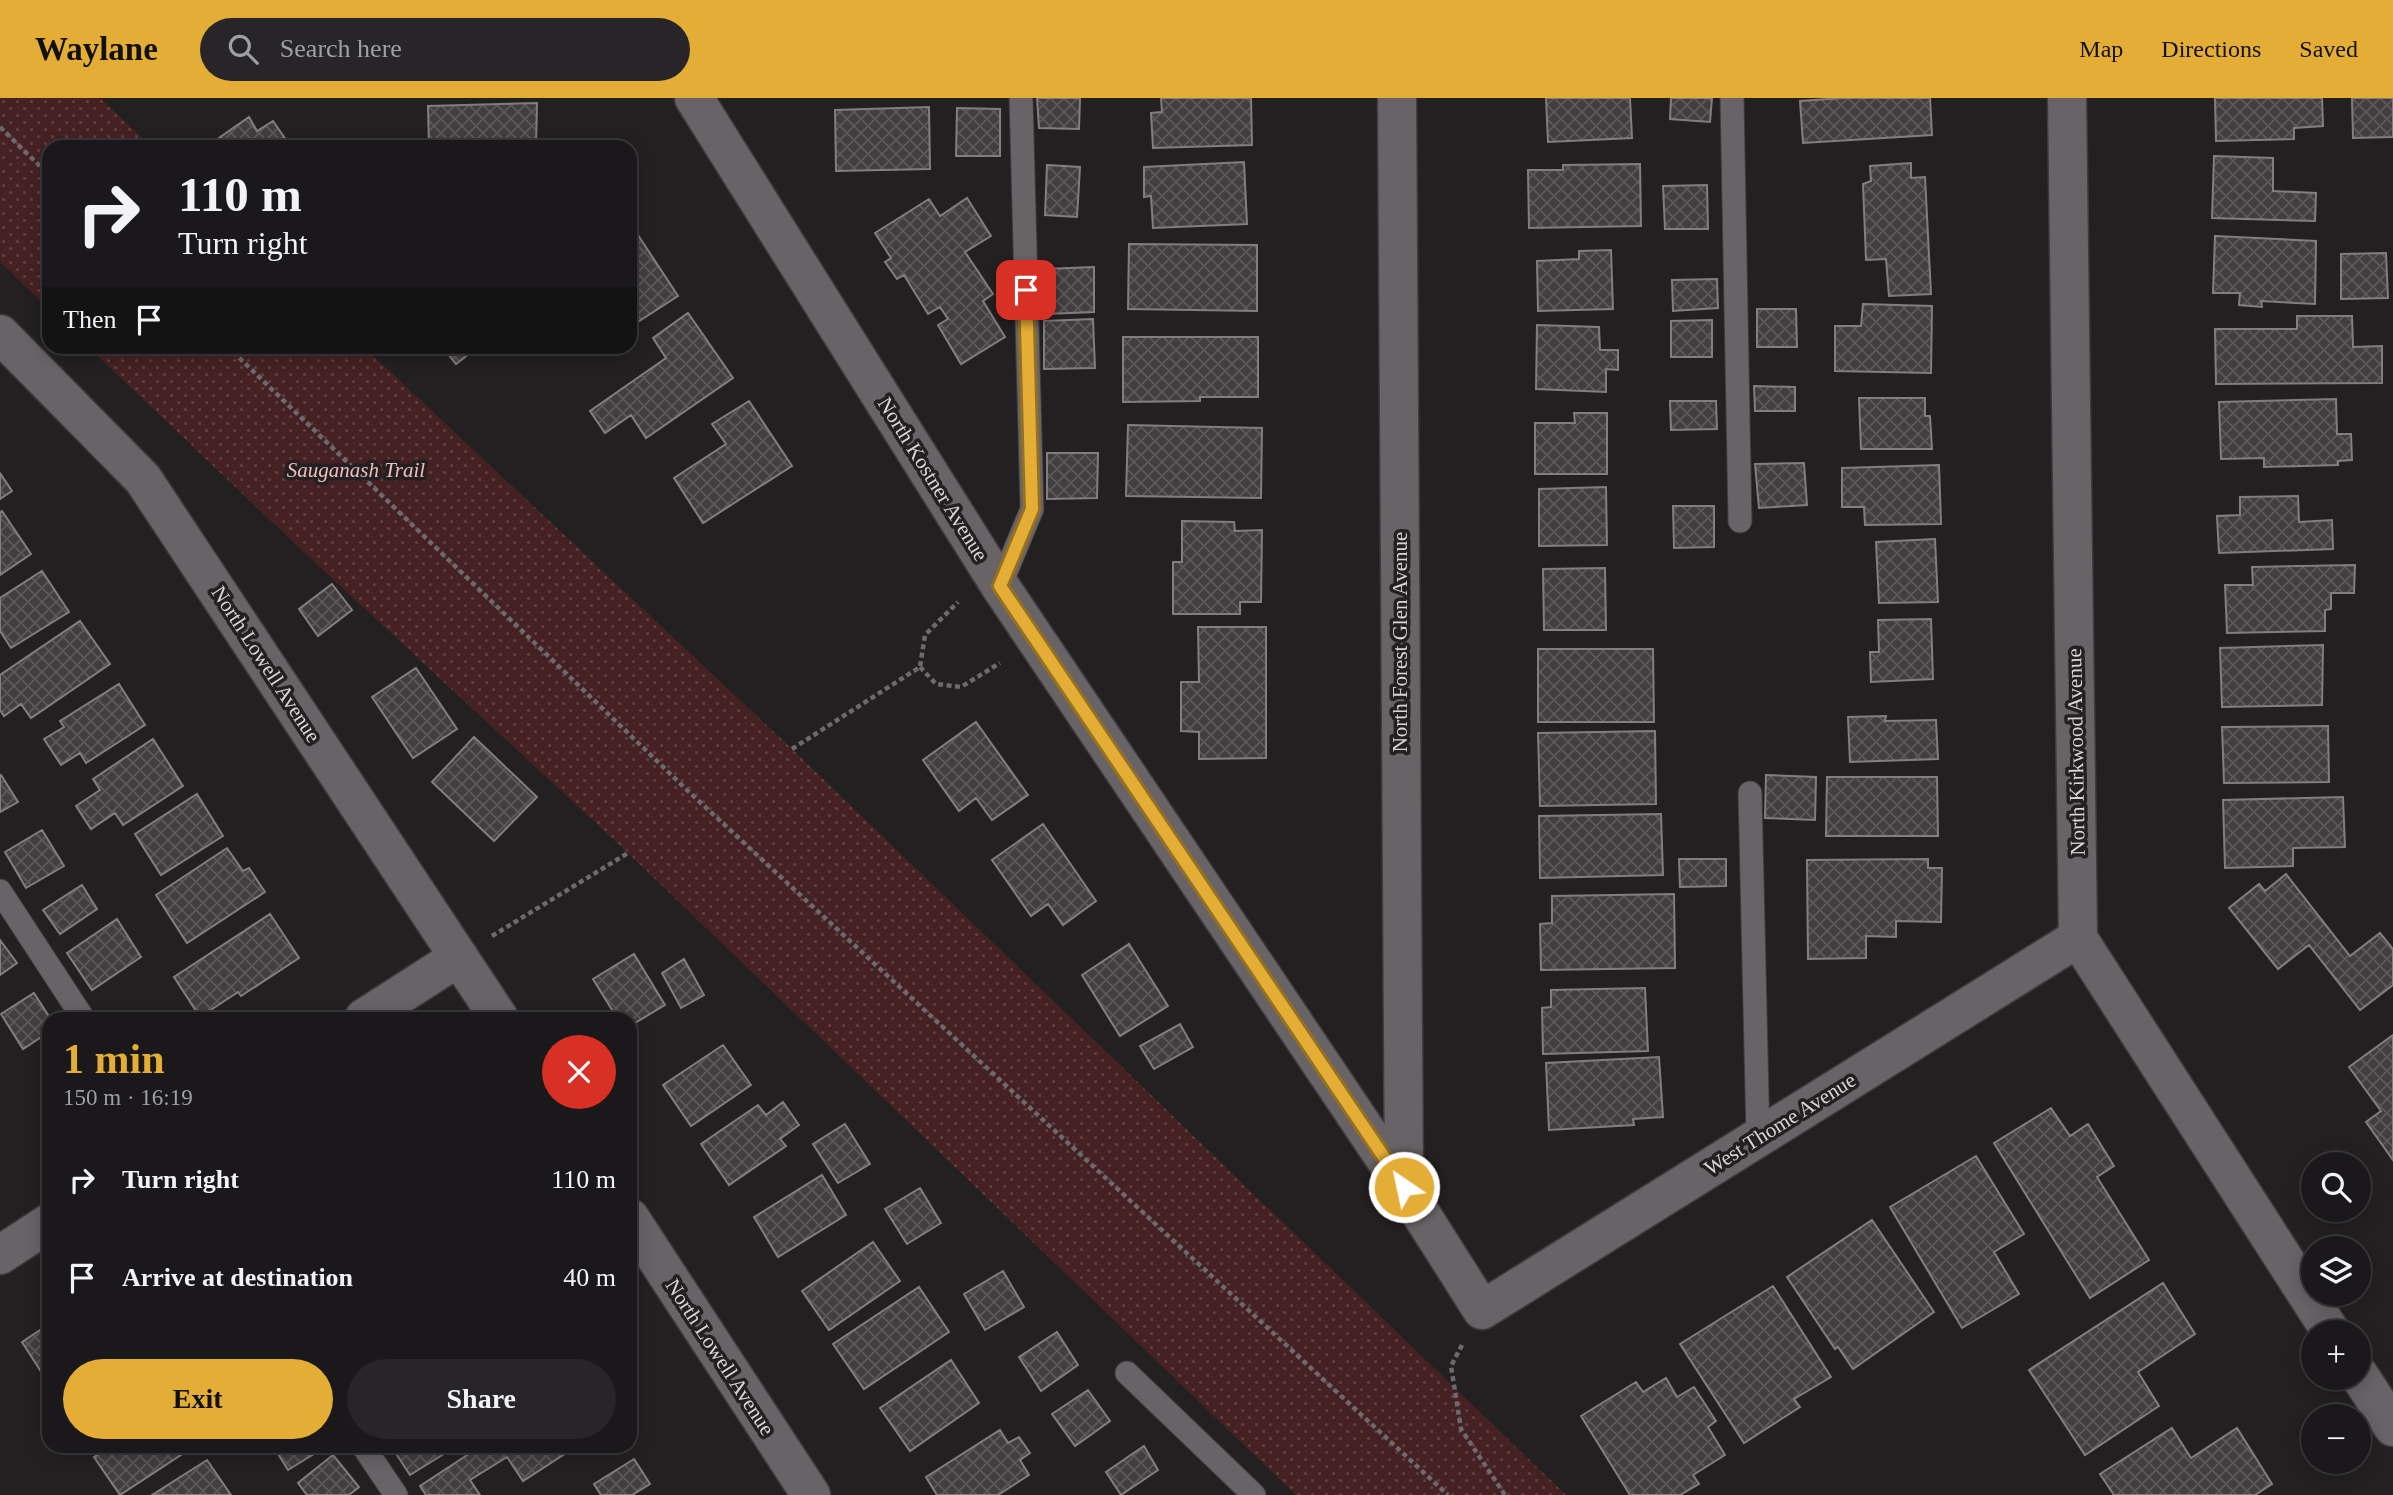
<!DOCTYPE html>
<meta charset="utf-8">
<style>
:root{--surface:#1a181a;--page:#272527;--text:#f1f3f6;--muted:#9fa0a2;--line:#383739;--accent:#e4ad35}
body{margin:0;font-family:"Times New Roman",serif;background:var(--page);color:var(--text);height:100vh;display:flex;flex-direction:column;font-size:26px;white-space:nowrap}
*{box-sizing:border-box;margin:0}
p{font-size:23px;color:var(--muted)}
.icon{flex:none;width:38px;height:38px;fill:none;stroke:currentColor;stroke-width:2;stroke-linecap:round;stroke-linejoin:round}
.map{position:relative;flex:1;overflow:hidden}
.drawer{position:absolute;left:42px;top:914px;width:595px;height:441px;display:flex;flex-direction:column;background:var(--surface);border-radius:21px;box-shadow:0 4px 18px #0003,0 0 0 2px var(--line)}
.drawer>*{flex:none}
.banner{position:absolute;left:42px;top:42px;width:595px;height:214px;border-radius:21px;box-shadow:0 4px 18px #0003,0 0 0 2px var(--line);background:#1a181a;color:var(--text);overflow:hidden}
.controls{position:absolute;left:2301px;top:1054px;display:grid;gap:14px}
.controls a{display:grid;place-items:center;width:70px;height:70px;border-radius:50%;background:var(--surface);box-shadow:0 4px 18px #0003,0 0 0 2px var(--line);font-size:35px}
.pin{position:absolute;display:grid;place-items:center;width:60px;height:60px;color:#fff;margin:-30px;border-radius:14px;box-shadow:0 4px 10px #0006}
.me{position:absolute;width:77px;margin:-38px;rotate:326deg;stroke-linejoin:round;filter:drop-shadow(0 0 5px #0008)}
.turn{display:flex;align-items:center;gap:24px;height:147px;padding:0 21px;font-size:32px}
.turn .icon{width:91px;height:91px;stroke-width:2.5}
.turn b{display:block;font-size:49px;line-height:60px}
.then{display:flex;align-items:center;height:66px;padding:0 21px;background:#0003;gap:14px;font-size:26px}
.round{display:grid;place-items:center;flex:none;width:74px;height:74px;border-radius:37px;background:var(--page)}
.headline{display:flex;align-items:center;justify-content:space-between;height:119px;padding:0 21px}
h1{font-size:42px;font-weight:800;line-height:52px;color:var(--accent)}
.primary-button{display:flex;gap:14px;margin-top:auto;padding:14px 21px}
.primary-button a{flex:1;height:80px;border-radius:42px;background:var(--accent);color:#111;font-size:28px;font-weight:800;line-height:80px;text-align:center}
.primary-button a+a{background:var(--page);color:var(--text)}
ul{padding:0;list-style:none}
li{display:flex;align-items:center;gap:21px;height:98px;padding:0 21px}
li div{flex:1}
li b{display:block;font-size:26px}
li em{font-style:normal}
header{display:flex;align-items:center;gap:42px;box-sizing:border-box;height:98px;padding:0 35px;background:var(--accent);color:#111}
header strong{font-size:33px}
nav{display:flex;gap:38px;margin-inline-start:auto;font-size:24px}
.search{width:490px;height:63px;background:var(--page);display:flex;align-items:center;gap:18px;box-sizing:border-box;padding:0 24px;border-radius:38px;color:var(--muted);font-size:26px}
.map>svg:first-child{display:block}
.park{fill:url(#park-dots)}
.building{fill:url(#building-cross-hatch);stroke:#827e7f;stroke-width:2}
.lines{fill:none;stroke-linecap:round;stroke-linejoin:round}
.lane-casing{stroke:#3d3b3d;stroke-width:25}
.street-casing{stroke:#3d3b3d;stroke-width:41}
.path{stroke:#6c6a6c;stroke-width:4.5;stroke-dasharray:5 3.5;stroke-linecap:butt}
.lane{stroke:#676366;stroke-width:23}
.street{stroke:#676366;stroke-width:38}
.route-casing{stroke:#947022;stroke-width:18}
.route{stroke:#e4ad35;stroke-width:12}
.labels{text-anchor:middle;dominant-baseline:central;stroke-width:7;stroke-linejoin:round;paint-order:stroke}
.park-label{font-size:21px;font-style:italic;fill:#f3bcbc;stroke:#232022}
.street-label{font-size:21px;fill:#d8d6d8;stroke:#232022}
</style>
<header>
<strong>Waylane</strong>
<div class="search"><svg class="icon" aria-label="search" viewBox="0 0 24 24"><circle cx="10" cy="10" r="6"/><path d="M15 15l6 6"/></svg>Search here</div>
<nav><a>Map</a><a>Directions</a><a>Saved</a></nav>
</header>
<div class="map">
<svg width="2393" height="1397" viewBox="0 0 2393 1397">
<defs>
<pattern id="park-dots" width="8" height="8" patternUnits="userSpaceOnUse" patternTransform="scale(1.75)"><rect width="8" height="8" fill="#452123"/><path d="M2 2h.1M6 6h.1" fill="none" stroke="#5f4042" stroke-width="1.8" stroke-linecap="round"/></pattern>
<pattern id="building-cross-hatch" width="8" height="8" patternUnits="userSpaceOnUse" patternTransform="scale(1.75)"><rect width="8" height="8" fill="#423e40"/><path d="M0 0l8 8M0 8l8-8" fill="none" stroke="#5d595b"/></pattern>
</defs>
<rect width="100%" height="100%" fill="#232022"/>
<path class="park" d="M 0,0 L 100,0 L 152,49 L 49,49 L 49,211 L 0,164 Z
M 88,249 L 364,249 L 792,651 L 1566,1397 L 1296,1397 L 628,755 L 309,459 Z"/>
<path class="building" d="M 1037,0 L 1080,0 L 1079,31 L 1039,30 Z
M 1161,0 L 1251,0 L 1252,47 L 1153,50 L 1151,15 L 1162,14 Z
M 1546,0 L 1630,0 L 1632,40 L 1548,44 Z
M 1671,0 L 1712,0 L 1710,24 L 1670,21 Z
M 1843,0 L 1930,0 L 1932,37 L 1803,45 L 1800,3 Z
M 2215,0 L 2322,0 L 2323,28 L 2294,30 L 2294,41 L 2216,43 Z
M 2352,0 L 2393,0 L 2393,39 L 2353,40 Z
M 537,5 L 536,49 L 429,49 L 428,8 Z
M 929,9 L 930,71 L 836,73 L 835,12 Z
M 957,10 L 1000,11 L 1000,58 L 956,58 Z
M 249,19 L 257,33 L 273,23 L 291,49 L 221,49 L 216,42 Z
M 2214,58 L 2273,60 L 2273,93 L 2316,95 L 2315,123 L 2212,120 Z
M 1244,64 L 1247,126 L 1153,130 L 1151,98 L 1144,99 L 1144,69 Z
M 1911,65 L 1911,80 L 1925,79 L 1931,196 L 1889,198 L 1886,161 L 1866,162 L 1863,86 L 1871,83 L 1870,68 Z
M 1640,66 L 1641,128 L 1529,130 L 1528,72 L 1563,72 L 1563,67 Z
M 1047,67 L 1080,69 L 1077,119 L 1045,117 Z
M 1707,87 L 1708,131 L 1665,131 L 1663,88 Z
M 967,100 L 991,138 L 965,154 L 993,196 L 983,203 L 1005,239 L 961,266 L 938,227 L 948,221 L 940,209 L 928,216 L 904,177 L 897,181 L 885,164 L 891,160 L 875,135 L 929,101 L 940,118 Z
M 636,134 L 678,198 L 630,229 L 630,138 Z
M 2215,138 L 2316,143 L 2315,206 L 2261,203 L 2262,209 L 2239,207 L 2240,195 L 2213,195 Z
M 1129,146 L 1257,147 L 1257,213 L 1128,211 Z
M 1611,152 L 1613,211 L 1538,213 L 1537,163 L 1579,161 L 1579,153 Z
M 2386,155 L 2388,200 L 2341,201 L 2341,156 Z
M 1094,169 L 1094,214 L 1046,216 L 1045,171 Z
M 1717,181 L 1718,210 L 1673,213 L 1672,182 Z
M 1863,206 L 1932,208 L 1931,275 L 1835,273 L 1835,228 L 1861,228 Z
M 1757,211 L 1796,211 L 1797,249 L 1757,249 Z
M 688,215 L 733,280 L 646,340 L 631,317 L 605,335 L 590,313 L 666,260 L 653,240 Z
M 2297,218 L 2352,218 L 2353,249 L 2382,248 L 2382,285 L 2216,286 L 2215,231 L 2297,231 Z
M 1093,221 L 1095,270 L 1044,271 L 1044,223 Z
M 1712,222 L 1712,259 L 1671,259 L 1671,223 Z
M 1537,227 L 1599,229 L 1600,252 L 1618,252 L 1618,272 L 1606,271 L 1606,294 L 1536,291 Z
M 1123,239 L 1258,239 L 1258,299 L 1200,299 L 1200,303 L 1123,304 Z
M 450,248 L 465,248 L 470,255 L 456,266 L 445,252 Z
M 1754,288 L 1795,289 L 1795,313 L 1755,313 Z
M 1859,300 L 1925,300 L 1925,318 L 1930,318 L 1932,351 L 1861,351 Z
M 2336,301 L 2337,336 L 2351,336 L 2352,362 L 2338,363 L 2338,367 L 2264,369 L 2264,360 L 2221,361 L 2219,304 Z
M 749,303 L 792,368 L 703,425 L 674,380 L 726,346 L 712,326 Z
M 1670,303 L 1716,303 L 1717,331 L 1671,332 Z
M 1574,315 L 1607,315 L 1607,376 L 1535,376 L 1535,325 L 1575,325 Z
M 1128,327 L 1262,330 L 1261,400 L 1126,398 Z
M 1047,355 L 1098,355 L 1097,400 L 1047,401 Z
M 1804,365 L 1807,407 L 1759,410 L 1755,366 Z
M 1939,367 L 1941,426 L 1865,427 L 1864,409 L 1842,409 L 1842,370 Z
M 0,375 L 12,393 L 0,401 Z
M 1606,389 L 1607,447 L 1539,448 L 1539,391 Z
M 2298,398 L 2299,424 L 2332,422 L 2333,451 L 2219,455 L 2217,418 L 2240,417 L 2240,399 Z
M 1673,408 L 1714,408 L 1714,449 L 1674,450 Z
M 2,413 L 31,456 L 0,477 L 0,415 Z
M 1182,423 L 1234,424 L 1235,433 L 1262,432 L 1261,504 L 1240,504 L 1240,516 L 1173,516 L 1173,464 L 1182,464 Z
M 1935,441 L 1938,504 L 1879,505 L 1876,444 Z
M 2355,467 L 2354,495 L 2331,495 L 2331,511 L 2325,512 L 2325,533 L 2227,535 L 2225,487 L 2253,487 L 2252,469 Z
M 1605,470 L 1606,532 L 1544,532 L 1543,471 Z
M 42,473 L 69,514 L 11,550 L 0,533 L 0,500 Z
M 332,486 L 352,512 L 318,538 L 299,511 Z
M 1931,521 L 1933,581 L 1871,584 L 1870,554 L 1879,554 L 1878,522 Z
M 80,523 L 110,566 L 31,620 L 21,606 L 4,618 L 0,612 L 0,577 Z
M 1198,529 L 1266,529 L 1266,660 L 1199,661 L 1199,634 L 1181,633 L 1181,584 L 1199,584 Z
M 2323,547 L 2322,607 L 2222,609 L 2220,550 Z
M 1538,551 L 1653,551 L 1654,624 L 1538,624 Z
M 416,570 L 457,631 L 413,660 L 372,599 Z
M 119,586 L 145,627 L 86,665 L 80,655 L 61,667 L 44,641 L 64,629 L 60,623 Z
M 1886,618 L 1885,623 L 1936,622 L 1938,661 L 1850,664 L 1848,619 Z
M 976,624 L 1028,697 L 992,722 L 976,700 L 959,713 L 923,662 Z
M 2328,628 L 2329,684 L 2224,685 L 2222,629 Z
M 1655,633 L 1656,706 L 1540,708 L 1538,635 Z
M 474,639 L 537,699 L 494,743 L 432,684 Z
M 153,641 L 183,688 L 123,727 L 115,715 L 91,731 L 76,708 L 100,692 L 93,681 Z
M 1,677 L 18,704 L 0,714 L 0,678 Z
M 1766,677 L 1816,679 L 1815,722 L 1765,720 Z
M 1827,679 L 1937,679 L 1938,738 L 1826,738 Z
M 197,696 L 223,738 L 161,777 L 135,736 Z
M 2343,699 L 2345,749 L 2293,750 L 2293,768 L 2225,770 L 2223,702 Z
M 1661,716 L 1663,777 L 1540,780 L 1539,718 Z
M 1043,726 L 1096,803 L 1063,827 L 1048,806 L 1031,818 L 992,762 Z
M 42,732 L 64,768 L 26,790 L 5,754 Z
M 227,750 L 243,773 L 249,770 L 265,794 L 187,845 L 156,797 Z
M 1679,761 L 1726,761 L 1726,788 L 1680,789 Z
M 1928,761 L 1928,770 L 1942,770 L 1941,824 L 1896,823 L 1896,839 L 1866,838 L 1866,860 L 1808,861 L 1807,762 Z
M 2286,776 L 2350,858 L 2380,835 L 2393,851 L 2393,887 L 2360,912 L 2309,847 L 2278,871 L 2229,810 L 2259,786 L 2265,793 Z
M 82,787 L 97,811 L 60,836 L 43,812 Z
M 1674,796 L 1675,870 L 1541,872 L 1540,826 L 1552,825 L 1552,798 Z
M 270,816 L 299,860 L 241,898 L 238,894 L 200,919 L 174,879 Z
M 117,821 L 141,859 L 92,892 L 67,855 Z
M 0,842 L 17,865 L 0,877 Z
M 1129,846 L 1168,908 L 1120,938 L 1082,877 Z
M 634,856 L 665,907 L 630,928 L 630,920 L 617,920 L 593,881 Z
M 684,861 L 704,897 L 681,910 L 662,875 Z
M 1645,890 L 1648,953 L 1543,956 L 1542,910 L 1551,909 L 1551,892 Z
M 34,895 L 50,920 L 49,934 L 23,951 L 1,916 Z
M 1180,926 L 1193,949 L 1154,971 L 1140,948 Z
M 2393,937 L 2393,1062 L 2366,1024 L 2381,1013 L 2349,969 Z
M 723,947 L 751,987 L 691,1028 L 663,987 Z
M 1659,959 L 1663,1019 L 1633,1021 L 1634,1027 L 1549,1032 L 1546,965 Z
M 783,1004 L 799,1027 L 780,1041 L 786,1048 L 729,1087 L 701,1046 L 758,1007 L 766,1017 Z
M 2051,1010 L 2070,1038 L 2088,1026 L 2114,1068 L 2097,1079 L 2149,1162 L 2090,1200 L 1994,1045 Z
M 845,1026 L 870,1066 L 838,1085 L 813,1046 Z
M 1976,1058 L 2024,1136 L 1994,1154 L 2019,1196 L 1962,1230 L 1890,1109 Z
M 822,1077 L 846,1117 L 778,1159 L 754,1119 Z
M 920,1090 L 941,1125 L 907,1146 L 885,1111 Z
M 1872,1122 L 1934,1214 L 1853,1271 L 1838,1249 L 1835,1251 L 1787,1179 Z
M 873,1144 L 900,1183 L 829,1232 L 802,1193 Z
M 1003,1173 L 1024,1209 L 985,1232 L 964,1196 Z
M 2163,1185 L 2195,1236 L 2138,1274 L 2159,1308 L 2085,1357 L 2029,1272 Z
M 1773,1188 L 1831,1279 L 1794,1301 L 1800,1309 L 1744,1345 L 1680,1246 Z
M 919,1189 L 949,1234 L 864,1291 L 833,1246 Z
M 49,1226 L 49,1286 L 22,1244 Z
M 1057,1234 L 1078,1267 L 1041,1293 L 1019,1259 Z
M 951,1262 L 979,1305 L 910,1353 L 880,1310 Z
M 1666,1280 L 1677,1299 L 1694,1289 L 1716,1323 L 1708,1329 L 1725,1357 L 1693,1377 L 1699,1386 L 1680,1397 L 1630,1397 L 1581,1318 L 1636,1284 L 1643,1294 Z
M 1088,1292 L 1110,1323 L 1075,1348 L 1052,1316 Z
M 2172,1330 L 2191,1360 L 2237,1330 L 2272,1386 L 2255,1397 L 2114,1397 L 2100,1376 Z
M 1000,1332 L 1008,1345 L 1019,1339 L 1030,1355 L 1020,1362 L 1029,1377 L 998,1397 L 937,1397 L 926,1379 Z
M 111,1348 L 192,1348 L 193,1349 L 120,1397 L 94,1359 Z
M 273,1348 L 327,1348 L 288,1372 Z
M 391,1348 L 450,1348 L 452,1351 L 410,1377 Z
M 481,1348 L 577,1348 L 523,1383 L 507,1359 L 470,1382 L 480,1397 L 426,1397 L 420,1388 Z
M 1144,1348 L 1158,1372 L 1121,1397 L 1106,1374 Z
M 333,1357 L 359,1389 L 349,1397 L 307,1397 L 298,1385 Z
M 634,1361 L 650,1386 L 632,1397 L 601,1397 L 594,1386 Z
M 207,1362 L 231,1397 L 152,1397 Z"/>
<g class="lines">
<g class="lane-casing">
<path id="lane" d="M 1732,0 L 1740,423
M 1000,488 L 1032,411 L 1021,0
M 1750,695 L 1758,1040
M 0,793 L 83,920
M 1127,1275 L 1254,1397
M 363,1348 L 396,1397"/>
</g>
<g class="street-casing">
<path id="street" d="M 694,0 L 1000,488 L 1404,1089 L 1482,1212 L 2078,840
M 1397,0 L 1404,1089
M 2067,0 L 2078,840 L 2331,1234
M 0,236 L 143,381 L 499,920
M 364,920 L 459,859
M 630,1120 L 811,1397
M 0,1157 L 49,1125
M 2359,1277 L 2393,1329"/>
</g>
<path class="path" d="M 0,29 L 49,77
M 227,248 L 688,693 L 1448,1397
M 920,569 L 936,586 L 961,589 L 1000,565
M 792,651 L 920,569 L 925,537 L 958,504
M 492,838 L 628,755
M 1462,1247 L 1451,1268 L 1461,1331 L 1505,1397"/>
<use href="#lane" class="lane"/>
<use href="#street" class="street"/>
</g>
<g class="lines">
<g class="route-casing">
<path id="route" d="M 1026,192 L 1032,411 L 1000,488 L 1404,1089"/>
</g>
<use href="#route" class="route"/>
</g>
<g class="labels">
<g class="park-label">
<text x="356" y="372">Sauganash Trail</text>
</g>
<g class="street-label">
<text transform="translate(933 381) rotate(58)">North Kostner Avenue</text>
<text transform="translate(1400 544) rotate(-90)">North Forest Glen Avenue</text>
<text transform="translate(266 566) rotate(57)">North Lowell Avenue</text>
<text transform="translate(2076 654) rotate(-91)">North Kirkwood Avenue</text>
<text transform="translate(1780 1026) rotate(-32)">West Thome Avenue</text>
<text transform="translate(720 1259) rotate(57)">North Lowell Avenue</text>
</g>
</g>
</svg>
<div class="controls">
<a><svg class="icon" aria-label="search" viewBox="0 0 24 24"><circle cx="10" cy="10" r="6"/><path d="M15 15l6 6"/></svg></a>
<a><svg class="icon" aria-label="layers" viewBox="0 0 24 24"><path d="M12 4l9 5-9 5-9-5zM3 14l9 5 9-5"/></svg></a>
<a>+</a>
<a>−</a>
</div>
<div class="pin" style="left:1026px;top:192px;background:#d93025"><svg class="icon" aria-label="arrive" viewBox="0 0 24 24"><path d="M6 21V4h12l-3 4 3 4H6"/></svg></div>
<svg class="me" style="left:1404px;top:1089px" viewBox="-20 -20 40 40"><circle r="17" fill="#e4ad35" stroke="#fff" stroke-width="3"/><path d="M0-11L8 9 0 5-8 9z" fill="#fff"/></svg>
<div class="banner">
<div class="turn"><svg class="icon" aria-label="right" viewBox="0 0 24 24"><path d="M7 20v-9h11M14 6l5 5-5 5"/></svg><div><b>110 m</b>Turn right</div></div>
<div class="then">Then<svg class="icon" aria-label="arrive" viewBox="0 0 24 24"><path d="M6 21V4h12l-3 4 3 4H6"/></svg></div>
</div>
<section class="drawer">
<div class="headline"><div><h1>1 min</h1><p>150 m · 16:19</p></div><a class="round" style="background:#d93025;color:#fff"><svg class="icon" aria-label="close" viewBox="0 0 24 24"><path d="M6 6l12 12M18 6L6 18"/></svg></a></div>
<ul>
<li><svg class="icon" aria-label="right" viewBox="0 0 24 24"><path d="M7 20v-9h11M14 6l5 5-5 5"/></svg><div><b>Turn right</b></div><em>110 m</em></li>
<li><svg class="icon" aria-label="arrive" viewBox="0 0 24 24"><path d="M6 21V4h12l-3 4 3 4H6"/></svg><div><b>Arrive at destination</b></div><em>40 m</em></li>
</ul>
<div class="primary-button"><a>Exit</a><a>Share</a></div>
</section>
</div>
